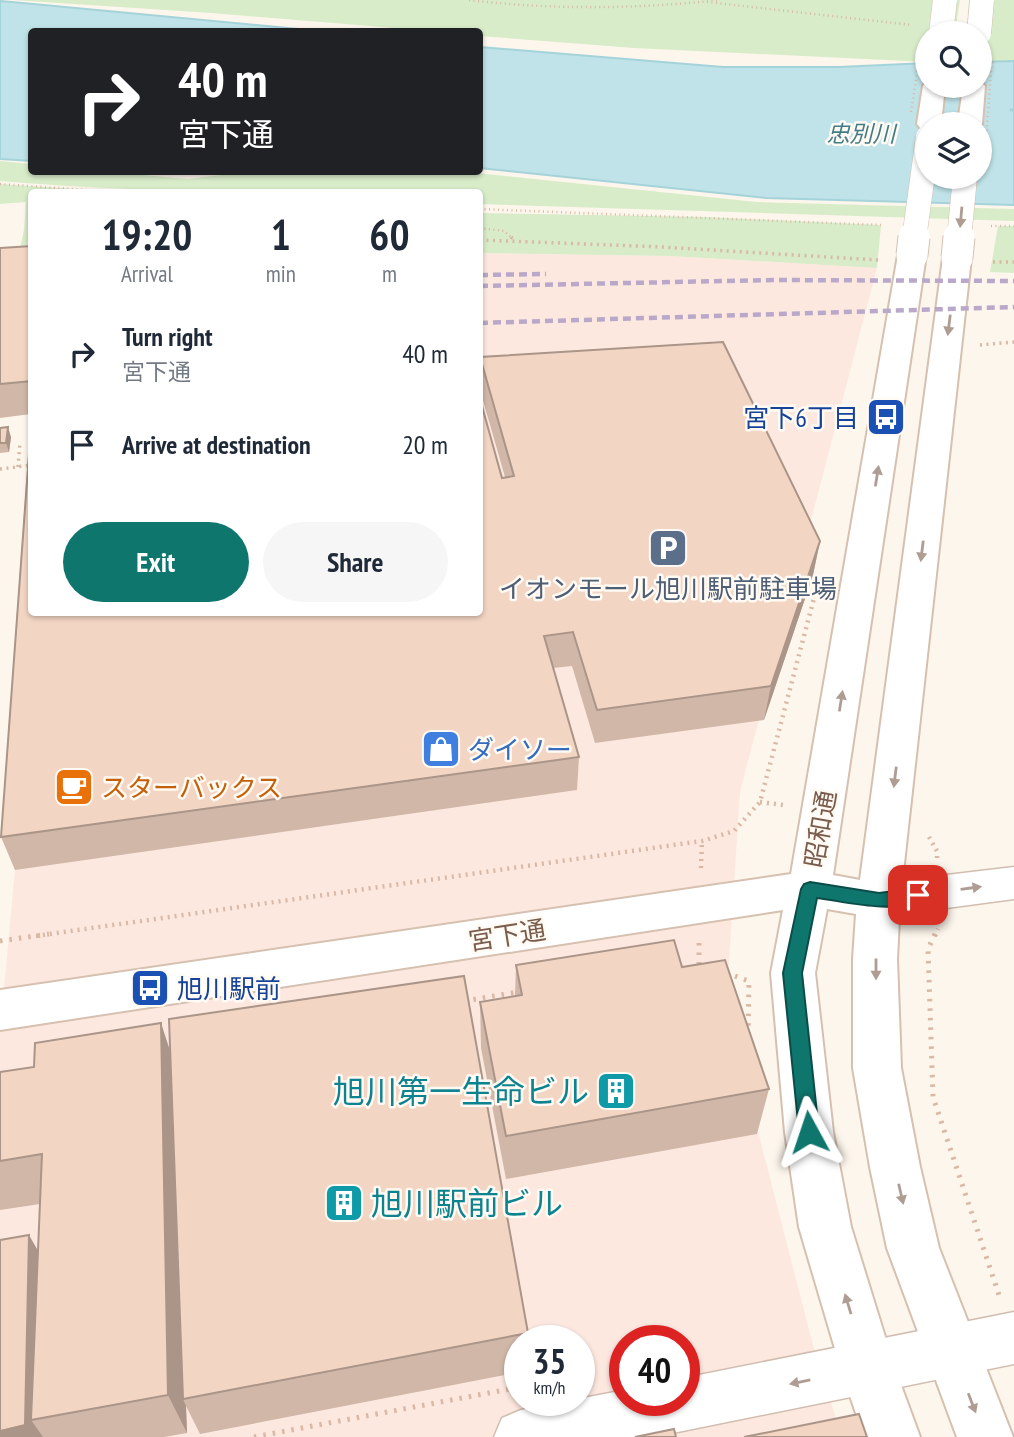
<!DOCTYPE html>
<meta charset="utf-8">
<style>
:root{--surface:#fff;--page:#f6f6f7;--text:#1f2937;--muted:#747a83;--accent:#0f766e}
body{margin:0;font-family:"PT Sans Narrow","Noto Sans JP",sans-serif;background:var(--page);color:var(--text);height:100vh;display:flex;flex-direction:column;font-size:26px;white-space:nowrap}
*{box-sizing:border-box;margin:0}
p{font-size:23px;color:var(--muted)}
.icon{flex:none;width:38px;height:38px;fill:none;stroke:currentColor;stroke-width:2;stroke-linecap:round;stroke-linejoin:round}
.map{position:relative;flex:1;overflow:hidden}
.panel{position:absolute;left:28px;top:189px;width:455px;height:427px;display:flex;flex-direction:column;background:var(--surface);border-radius:7px;box-shadow:0 2px 5px #0004}
.panel>*{flex:none}
.top-card{position:absolute;left:28px;top:28px;width:455px;height:147px;border-radius:7px;box-shadow:0 2px 5px #0004;background:#202124;color:#fff;overflow:hidden}
.controls{position:absolute;left:915px;top:21px;display:grid;gap:14px}
.controls a{display:grid;place-items:center;width:77px;height:77px;border-radius:50%;background:var(--surface);box-shadow:0 2px 5px #0004;font-size:35px}
.speed{position:absolute;left:504px;top:1325px;display:flex;gap:14px;font-size:35px;font-weight:700;text-align:center}
.speed>*{display:grid;place-content:center;width:91px;height:91px;border-radius:50%;background:var(--surface);box-shadow:0 2px 5px #0004;line-height:1}
.speed small{font-size:18px;font-weight:400}
.speed .limit{border:10px solid #d22;background:#fff;color:#111}
.pin{position:absolute;display:grid;place-items:center;width:60px;height:60px;color:#fff;margin:-30px;border-radius:14px;box-shadow:0 4px 10px #0006}
.me{position:absolute;width:77px;margin:-38px;rotate:355deg;stroke-linejoin:round;filter:drop-shadow(0 0 5px #0008)}
.turn{display:flex;align-items:center;gap:24px;height:147px;padding:0 35px;font-size:32px}
.turn .icon{width:91px;height:91px;stroke-width:2.5}
.turn b{display:block;font-size:49px;line-height:60px}
.eta{display:flex;justify-content:space-evenly;align-items:center;height:119px;text-align:center}
.eta b{font-size:42px;font-weight:700;line-height:49px}
.action{display:flex;gap:14px;margin-top:auto;padding:14px 35px}
.action a{flex:1;height:80px;border-radius:42px;background:var(--accent);color:#fff;font-size:28px;font-weight:700;line-height:80px;text-align:center}
.action a+a{background:var(--page);color:var(--text)}
ul{padding:0;list-style:none}
li{display:flex;align-items:center;gap:21px;height:91px;padding:0 35px}
li div{flex:1}
li b{display:block;font-size:26px}
li em{font-style:normal}
.map>svg:first-child{display:block}
.commercial{fill:#fde8e0;fill-rule:evenodd}
.green{fill:#d8ecc9}
.water{fill:#bfe3e8;stroke:#a5d3da;stroke-width:2;fill-rule:evenodd}
.lines{fill:none;stroke-linecap:round;stroke-linejoin:round}
.street-casing{stroke:#d1beb0;stroke-width:3}
.secondary-casing{stroke:#d6c0b0;stroke-width:4}
.path-far3{stroke:#d9b8a5;stroke-width:2.5;stroke-dasharray:1 3.5;stroke-linecap:butt}
.path-far2{stroke:#d9b8a5;stroke-width:3.5;stroke-dasharray:2 4.5;stroke-linecap:butt}
.path-far1{stroke:#d9b8a5;stroke-width:4.5;stroke-dasharray:2 5;stroke-linecap:butt}
.path{stroke:#d9b8a5;stroke-width:5;stroke-dasharray:2.5 7;stroke-linecap:butt}
.street{fill:#fff;fill-rule:evenodd}
.secondary{fill:#fff;fill-rule:evenodd}
.rail{stroke:#b9a8c9;stroke-width:4.5;stroke-dasharray:8 5;stroke-linecap:butt}
.secondary-bridge-far1-casing{stroke:#d6c0b0;stroke-width:25;stroke-linecap:butt}
.secondary-bridge-casing{stroke:#d6c0b0;stroke-width:33;stroke-linecap:butt}
.path-bridge{stroke:#d9b8a5;stroke-width:2.5;stroke-dasharray:1 3.5;stroke-linecap:butt}
.secondary-bridge-far1{stroke:#fff;stroke-width:24}
.secondary-bridge{stroke:#fff;stroke-width:31}
.wall{fill:#d1b7a8}
.shaded-wall{fill:#aa9588}
.building{fill:#f3d5c3;stroke:#aa9588;stroke-width:2}
.oneway{fill:#af9d94}
.route{fill:#0f766e;stroke:#0a4d48;stroke-width:2}
.labels{text-anchor:middle;dominant-baseline:central;stroke-width:5;stroke-linejoin:round;paint-order:stroke}
.far-water-label{font-size:23px;font-style:italic;fill:#437c86;stroke:#fffaf3}
.transit-label{font-size:26px;fill:#164399;stroke:#fffaf3;text-anchor:end}
.service-label{font-size:26px;fill:#4e5e75;stroke:#fffaf3}
.shop-label{font-size:26px;fill:#366cbe;stroke:#fffaf3;text-anchor:start}
.food-label{font-size:26px;fill:#c56008;stroke:#fffaf3;text-anchor:start}
.street-label{font-size:26px;fill:#7a5c4d;stroke:#fffaf3}
.near-culture-label{font-size:32px;fill:#0d838f;stroke:#fffaf3;text-anchor:end}
</style>
<div class="map">
<svg width="1014" height="1437" viewBox="0 0 1014 1437">
<rect width="100%" height="100%" fill="#fdf6ec"/>
<path class="commercial" d="M 480,253 L 670,256 L 877,268 L 740,792 L 726,1007 L 815,1353 L 842,1437 L 0,1437 L 0,1032 L 15,870 L 31,600 L 32,612 L 480,612 ZM 520,1340 L 579,1340 L 579,1400 L 520,1400 ZM 625,1340 L 684,1340 L 684,1400 L 625,1400 Z"/>
<path class="green" d="M 13,0 L 960,0 L 955,33 L 928,33 L 927,62 L 634,48 L 480,36 L 480,32 L 430,31 L 211,13 Z
M 969,0 L 1014,0 L 1014,61 L 980,62 L 980,33 L 966,33 Z
M 0,161 L 31,164 L 32,172 L 109,172 L 188,179 L 246,172 L 467,172 L 757,202 L 1014,209 L 1014,221 L 480,204 L 480,192 C 319,192 160,195 0,181 Z
M 0,184 L 116,192 L 32,192 L 31,278 L 13,280 L 24,230 L 26,202 L 0,204 Z
M 480,213 L 705,217 L 881,225 L 877,268 L 670,256 L 480,253 Z
M 998,226 L 1014,226 L 1014,273 L 990,272 Z"/>
<path class="water" d="M 0,1 L 12,2 L 319,31 L 32,32 L 31,161 L 0,159 Z
M 480,47 L 723,67 L 839,67 L 927,63 L 928,86 L 980,86 L 980,62 L 1014,61 L 1014,109 L 1010,110 L 1014,111 L 1014,205 L 766,198 L 480,168 ZM 928,124 L 980,124 L 980,177 L 928,177 Z"/>
<g class="lines">
<g class="street-casing">
<path id="street" d="M 1014,867 L 1014,899 L 879,917 L 864,912 L 858,900 L 864,888 L 879,883 Z
M 1014,1312 L 1014,1364 L 653,1437 L 494,1437 L 502,1418 L 521,1410 L 625,1390 L 625,1400 L 684,1400 L 684,1378 Z"/>
</g>
<g class="secondary-casing">
<path id="secondary" d="M 926,81 L 928,86 L 945,86 L 941,124 L 928,124 L 928,131 L 921,129 L 917,124 L 923,86 Z
M 980,81 L 985,86 L 982,124 L 980,127 L 980,124 L 958,124 L 963,86 L 980,86 Z
M 912,247 L 922,249 L 926,255 L 833,875 L 860,880 L 943,258 L 947,252 L 957,250 L 967,252 L 971,258 L 900,900 L 897,959 L 901,1068 L 920,1167 L 939,1248 L 1013,1437 L 957,1437 L 887,1248 L 870,1167 L 853,1068 L 853,959 L 856,914 L 827,909 L 815,973 L 833,1132 L 851,1227 L 895,1369 L 920,1437 L 864,1437 L 841,1369 L 799,1227 L 785,1132 L 771,973 L 783,910 L 0,1030 L 0,990 L 791,874 L 898,255 L 902,249 Z"/>
</g>
<path class="path-far3" d="M 469,0 C 553,10 636,9 720,0
M 707,2 L 912,25
M 0,184 L 116,192
M 480,209 L 881,225
M 991,226 L 1014,226
M 480,228 L 504,231 L 513,239"/>
<path class="path-far2" d="M 511,237 L 513,239
M 480,240 L 662,247 L 878,260
M 993,262 L 1014,262
M 980,345 L 1014,342
M 18,467 L 20,442
M 0,469 L 32,465"/>
<path class="path-far1" d="M 760,802 L 783,805
M 929,837 L 937,851 L 937,858
M 701,868 L 702,841
M 36,936 L 702,841 L 734,831 L 760,802 L 817,587
M 935,936 L 938,929"/>
<path class="path" d="M 935,934 L 928,949 L 933,1097 L 999,1295
M 0,941 L 49,934
M 699,943 L 699,964
M 726,973 L 749,981 L 748,1035
M 464,1001 L 518,992
M 254,1437 L 515,1388"/>
<use href="#street" class="street"/>
<use href="#secondary" class="secondary"/>
<path class="rail" d="M 480,275 L 546,274
M 480,286 L 773,280 L 1014,281
M 480,323 L 1014,307"/>
<g class="secondary-bridge-far1-casing">
<path id="secondary-bridge-far1" d="M 941,33 L 945,0
M 979,33 L 982,0
M 914,239 L 928,137
M 959,239 L 965,177"/>
</g>
<g class="secondary-bridge-casing">
<path id="secondary-bridge" d="M 912,255 L 914,237
M 957,258 L 959,237"/>
</g>
<path class="path-bridge" d="M 911,112 L 920,54
M 985,153 L 992,60"/>
<use href="#secondary-bridge-far1" class="secondary-bridge-far1"/>
<use href="#secondary-bridge" class="secondary-bridge"/>
</g>
<path class="wall" d="M 32,246 L 32,612 L 505,477 L 480,390 L 480,357 L 820,541 L 813,575 L 764,720 L 595,743 L 572,666 L 553,668 L 579,757 L 577,790 L 15,870 L 1,837 L 31,414 L 0,418 L 0,248 Z
M 0,428 L 11,437 L 9,452 L 0,453 Z
M 516,965 L 682,967 L 769,1089 L 757,1134 L 506,1179 L 481,1048 L 480,1002 L 515,996 Z
M 171,1051 L 528,1333 L 527,1340 L 520,1340 L 520,1372 L 200,1434 L 186,1406 L 187,1433 L 164,1437 L 0,1437 L 38,1250 L 40,1204 L 0,1210 L 0,1072 L 34,1067 Z"/>
<path class="shaded-wall" d="M 8,427 L 11,437 L 9,452 L 6,443 Z
M 820,541 L 813,575 L 764,720 L 771,686 Z
M 161,1023 L 177,1072 L 183,1399 L 186,1406 L 187,1433 L 168,1395 Z
M 29,1235 L 49,1270 L 31,1420 L 43,1437 L 0,1437 L 0,1431 Z"/>
<path class="building" d="M 32,246 L 32,381 L 0,384 L 0,248 Z
M 723,342 L 820,541 L 771,686 L 597,710 L 573,632 L 544,636 L 579,757 L 1,837 L 32,413 L 32,612 L 480,612 L 480,399 L 502,478 L 514,476 L 480,357 Z
M 8,427 L 6,443 L 0,443 L 0,428 Z
M 674,940 L 682,967 L 725,960 L 769,1089 L 506,1136 L 480,1002 L 522,995 L 516,965 Z
M 464,976 L 528,1333 L 183,1399 L 169,1019 Z
M 161,1023 L 168,1395 L 31,1420 L 42,1154 L 0,1161 L 0,1072 L 34,1067 L 35,1043 Z
M 29,1235 L 25,1425 L 0,1431 L 0,1240 Z
M 859,1414 L 867,1437 L 744,1437 Z
M 674,1429 L 676,1437 L 635,1437 Z"/>
<defs><path id="oneway-solid" d="M-6-.8H1V-3.2L6.5 0L1 3.2V.8H-6Z" transform="scale(1.75)"/></defs>
<g class="oneway">
<use href="#oneway-solid" transform="translate(961 217) rotate(95)"/>
<use href="#oneway-solid" transform="translate(949 325) rotate(97)"/>
<use href="#oneway-solid" transform="translate(877 476) rotate(-81)"/>
<use href="#oneway-solid" transform="translate(922 551) rotate(97)"/>
<use href="#oneway-solid" transform="translate(841 701) rotate(-81)"/>
<use href="#oneway-solid" transform="translate(895 777) rotate(97)"/>
<use href="#oneway-solid" transform="translate(971 888) rotate(-8)"/>
<use href="#oneway-solid" transform="translate(876 969) rotate(90)"/>
<use href="#oneway-solid" transform="translate(901 1194) rotate(77)"/>
<use href="#oneway-solid" transform="translate(848 1304) rotate(-107)"/>
<use href="#oneway-solid" transform="translate(800 1382) rotate(169)"/>
<use href="#oneway-solid" transform="translate(972 1403) rotate(69)"/>
</g>
<path class="route" d="M 810,882 L 879,893 L 918,888 L 925,890 L 927,895 L 925,901 C 889,913 853,903 817,898 L 802,973 L 819,1132 L 816,1139 L 809,1141 L 802,1139 L 799,1132 L 783,973 L 801,889 L 804,884 Z"/>
<defs>
<g id="bus-square" transform="scale(2.0125)"><rect x="-9" y="-9" width="18" height="18" rx="4" fill="#1a4fb4" stroke="#fffaf3"/><path d="M-5-6H5V4H4V6H2V4H-2V6H-4V4H-5ZM-3.5-4V0h7V-4ZM-3.5 1.2v1.5H-2V1.2ZM2 1.2v1.5H3.5V1.2Z" fill="#fff"/></g>
<g id="parking-square" transform="scale(2.0125)"><rect x="-9" y="-9" width="18" height="18" rx="4" fill="#5c6f8a" stroke="#fffaf3"/><path d="M-3.5-5.5H1a3.5 3.5 0 0 1 0 7H-1V5.5H-3.5ZM-1-3.4V-.6H.8a1.4 1.4 0 0 0 0-2.8Z" fill="#fff"/></g>
<g id="shop-square" transform="scale(2.0125)"><rect x="-9" y="-9" width="18" height="18" rx="4" fill="#3f7fe0" stroke="#fffaf3"/><path d="M-5-2.5h2.3a2.7 3.5 0 0 1 5.4 0H5L5.5 6h-11ZM-1.5-2.5h3a1.5 2.3 0 0 0-3 0Z" fill="#fff"/></g>
<g id="cafe-square" transform="scale(2.0125)"><rect x="-9" y="-9" width="18" height="18" rx="4" fill="#e8710a" stroke="#fffaf3"/><path d="M-5.5-4.5H6V0H3Q3 3.5 0 3.5H-2.5Q-5.5 3.5-5.5 0ZM3-3.2v2h1.7v-2ZM-6 4.5H4V6H-6Z" fill="#fff"/></g>
<g id="building-square" transform="scale(2.0125)"><rect x="-9" y="-9" width="18" height="18" rx="4" fill="#0f9aa8" stroke="#fffaf3"/><path d="M-4-6H4V6H1V3H-1V6H-4ZM-2.5-4.3h1.7v1.8h-1.7ZM.8-4.3h1.7v1.8H.8ZM-2.5-1h1.7V.8h-1.7ZM.8-1h1.7V.8H.8Z" fill="#fff"/></g>
</defs>
<g fill-rule="evenodd">
<use href="#bus-square" x="886" y="417"/>
<use href="#parking-square" x="668" y="548"/>
<use href="#shop-square" x="441" y="749"/>
<use href="#cafe-square" x="74" y="787"/>
<use href="#bus-square" x="150" y="988"/>
<use href="#building-square" x="616" y="1091"/>
<use href="#building-square" x="344" y="1203"/>
</g>
<g class="labels">
<g class="far-water-label">
<text x="861" y="133">忠別川</text>
</g>
<g class="transit-label">
<text x="859" y="417">宮下6丁目</text>
<text x="177" y="988" text-anchor="start">旭川駅前</text>
</g>
<g class="service-label">
<text x="668" y="588">イオンモール旭川駅前駐車場</text>
</g>
<g class="shop-label">
<text x="468" y="749">ダイソー</text>
</g>
<g class="food-label">
<text x="101" y="787">スターバックス</text>
</g>
<g class="street-label">
<text transform="translate(820 829) rotate(-80)">昭和通</text>
<text transform="translate(507 935) rotate(-9)">宮下通</text>
</g>
<g class="near-culture-label">
<text x="589" y="1091">旭川第一生命ビル</text>
<text x="371" y="1203" text-anchor="start">旭川駅前ビル</text>
</g>
</g>
</svg>
<div class="controls">
<a><svg class="icon" aria-label="search" viewBox="0 0 24 24"><circle cx="10" cy="10" r="6"/><path d="M15 15l6 6"/></svg></a>
<a><svg class="icon" aria-label="layers" viewBox="0 0 24 24"><path d="M12 4l9 5-9 5-9-5zM3 14l9 5 9-5"/></svg></a>
</div>
<div class="speed"><div>35<small>km/h</small></div><div class="limit">40</div></div>
<div class="pin" style="left:918px;top:895px;background:#d93025"><svg class="icon" aria-label="arrive" viewBox="0 0 24 24"><path d="M6 21V4h12l-3 4 3 4H6"/></svg></div>
<svg class="me" style="left:809px;top:1132px" viewBox="-20 -20 40 40"><path d="M0-17L14 15 0 8-14 15z" fill="#0f766e" stroke="#fff" stroke-width="4"/></svg>
<div class="top-card">
<div class="turn"><svg class="icon" aria-label="right" viewBox="0 0 24 24"><path d="M7 20v-9h11M14 6l5 5-5 5"/></svg><div><b>40 m</b>宮下通</div></div>
</div>
<section class="panel">
<div class="eta">
<div><b>19:20</b><p>Arrival</p></div>
<div><b>1</b><p>min</p></div>
<div><b>60</b><p>m</p></div>
</div>
<ul>
<li><svg class="icon" aria-label="right" viewBox="0 0 24 24"><path d="M7 20v-9h11M14 6l5 5-5 5"/></svg><div><b>Turn right</b><p>宮下通</p></div><em>40 m</em></li>
<li><svg class="icon" aria-label="arrive" viewBox="0 0 24 24"><path d="M6 21V4h12l-3 4 3 4H6"/></svg><div><b>Arrive at destination</b></div><em>20 m</em></li>
</ul>
<div class="action"><a>Exit</a><a>Share</a></div>
</section>
</div>
